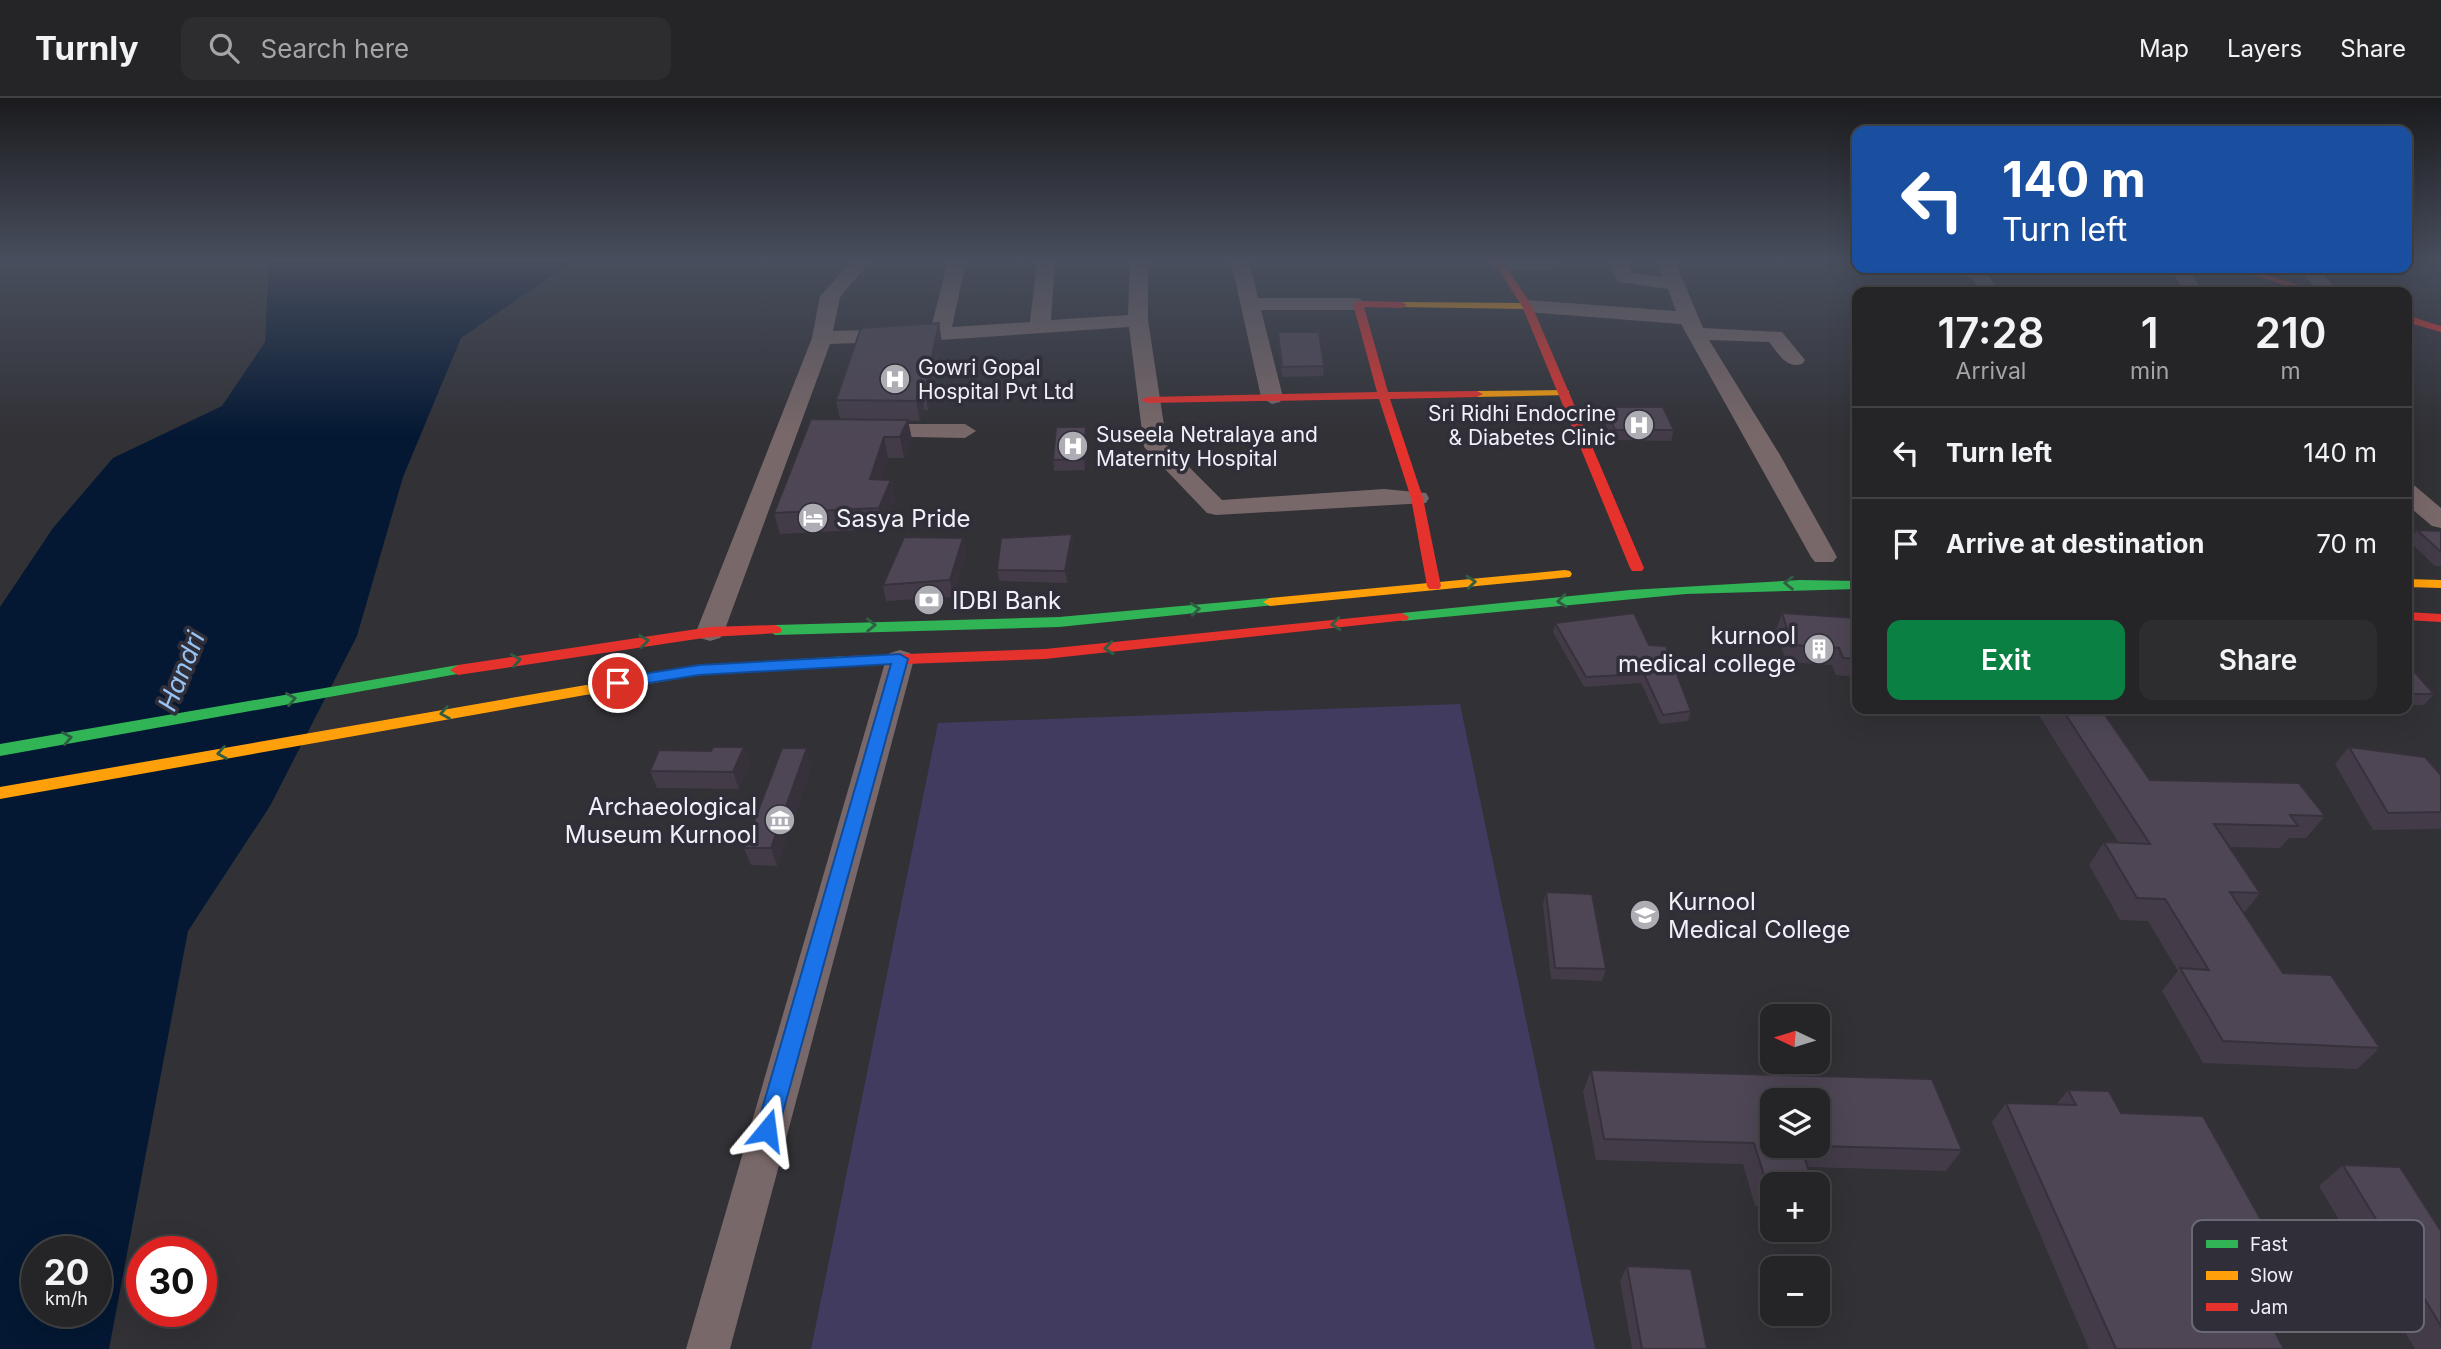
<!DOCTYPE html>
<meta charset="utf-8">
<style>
:root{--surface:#252528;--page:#2d2d30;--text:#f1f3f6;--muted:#a3a5a8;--line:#424245;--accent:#0b8043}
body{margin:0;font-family:Inter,sans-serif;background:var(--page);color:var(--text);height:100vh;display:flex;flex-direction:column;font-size:26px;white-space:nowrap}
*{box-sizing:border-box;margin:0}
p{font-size:23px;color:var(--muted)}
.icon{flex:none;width:38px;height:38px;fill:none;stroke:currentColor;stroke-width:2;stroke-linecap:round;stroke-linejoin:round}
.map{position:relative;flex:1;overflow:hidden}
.details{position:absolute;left:1852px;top:189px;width:560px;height:427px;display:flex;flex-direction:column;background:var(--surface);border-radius:14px;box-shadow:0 7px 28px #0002,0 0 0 2px var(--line)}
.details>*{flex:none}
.top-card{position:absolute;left:1852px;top:28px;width:560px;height:147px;border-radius:14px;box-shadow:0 7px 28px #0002,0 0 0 2px var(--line);background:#1a4fa0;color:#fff;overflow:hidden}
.needle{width:46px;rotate:274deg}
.tools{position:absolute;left:1760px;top:906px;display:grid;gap:14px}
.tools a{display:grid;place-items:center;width:70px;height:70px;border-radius:14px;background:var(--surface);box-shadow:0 7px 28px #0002,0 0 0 2px var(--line);font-size:35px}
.speed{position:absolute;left:21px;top:1138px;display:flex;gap:14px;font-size:35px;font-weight:700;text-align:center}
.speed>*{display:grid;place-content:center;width:91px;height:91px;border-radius:50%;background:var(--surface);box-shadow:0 7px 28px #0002,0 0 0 2px var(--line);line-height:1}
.speed small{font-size:18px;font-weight:400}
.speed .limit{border:10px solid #d22;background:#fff;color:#111}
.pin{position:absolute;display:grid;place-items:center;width:60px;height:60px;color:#fff;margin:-30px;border:4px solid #fff;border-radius:50%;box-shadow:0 2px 7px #0007}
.me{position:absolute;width:77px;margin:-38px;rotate:16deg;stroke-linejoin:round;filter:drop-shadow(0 0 5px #0008)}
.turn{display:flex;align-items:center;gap:24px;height:147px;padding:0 35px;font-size:32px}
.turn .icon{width:91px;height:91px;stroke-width:2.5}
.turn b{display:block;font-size:49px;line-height:60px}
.eta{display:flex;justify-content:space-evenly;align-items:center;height:119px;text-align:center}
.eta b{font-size:42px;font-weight:600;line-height:49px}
.button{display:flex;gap:14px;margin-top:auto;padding:14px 35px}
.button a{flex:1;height:80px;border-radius:14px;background:var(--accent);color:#fff;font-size:28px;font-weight:600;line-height:80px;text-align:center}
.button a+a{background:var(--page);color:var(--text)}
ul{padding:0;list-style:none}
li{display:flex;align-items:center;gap:21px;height:91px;padding:0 35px;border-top:2px solid var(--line)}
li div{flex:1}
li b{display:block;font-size:26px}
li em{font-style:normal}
header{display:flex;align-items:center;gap:42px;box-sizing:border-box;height:98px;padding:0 35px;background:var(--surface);border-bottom:2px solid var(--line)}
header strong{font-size:33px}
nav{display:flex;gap:38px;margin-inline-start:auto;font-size:24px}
.search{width:490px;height:63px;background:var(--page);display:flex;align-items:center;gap:18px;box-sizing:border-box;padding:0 24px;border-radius:14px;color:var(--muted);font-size:26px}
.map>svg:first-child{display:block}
.green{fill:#413b60}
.water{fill:#041833;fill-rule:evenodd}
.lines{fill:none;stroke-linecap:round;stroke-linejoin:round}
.street{fill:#796869;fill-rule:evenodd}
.fast{fill:#30b455;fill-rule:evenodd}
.slow{fill:#ff9f0a;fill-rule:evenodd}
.jam{fill:#e5322d;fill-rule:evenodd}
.wall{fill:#433c48;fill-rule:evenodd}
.shaded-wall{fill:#37313b}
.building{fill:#4e4654;stroke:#37313b;stroke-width:2}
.oneway{stroke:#305d43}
.route{fill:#1a73e8;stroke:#114b97;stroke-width:2}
.labels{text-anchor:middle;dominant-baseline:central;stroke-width:7;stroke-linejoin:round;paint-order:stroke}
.far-poi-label{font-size:21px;fill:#f0f0f7;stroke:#302e39;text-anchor:start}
.poi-label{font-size:24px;fill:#f0f0f7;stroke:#302e39;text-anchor:start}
.water-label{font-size:26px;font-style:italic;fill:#96c3f3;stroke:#302e39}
.key{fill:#302e39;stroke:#6a6872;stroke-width:2}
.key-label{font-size:19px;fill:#f0f0f7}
</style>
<header>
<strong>Turnly</strong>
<div class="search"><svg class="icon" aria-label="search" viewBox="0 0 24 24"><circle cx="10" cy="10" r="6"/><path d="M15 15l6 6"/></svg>Search here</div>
<nav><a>Map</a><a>Layers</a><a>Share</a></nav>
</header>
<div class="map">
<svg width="2441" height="1251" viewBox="0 0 2441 1251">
<rect width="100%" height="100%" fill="#313136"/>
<path class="green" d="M 1460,606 L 1595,1251 L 811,1251 L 938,625 Z"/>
<path class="water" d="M 269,163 L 573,163 L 461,240 L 403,379 L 357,538 L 270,708 L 188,833 L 109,1251 L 0,1251 L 0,509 L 53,430 L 113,360 L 222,308 L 265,244 ZM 37,1153 L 96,1153 L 96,1213 L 37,1213 Z"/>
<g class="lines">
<path class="street" d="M 852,163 L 871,163 L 840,199 L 833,233 L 931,230 L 948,163 L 966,163 L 952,229 L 1030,224 L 1037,163 L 1055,163 L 1051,222 L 1128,217 L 1130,163 L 1148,163 L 1148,222 L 1167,347 L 1222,402 L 1384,391 L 1426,395 L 1429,400 L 1426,405 L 1216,417 L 1207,415 L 1144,349 L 1129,229 L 940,242 L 830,246 L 724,534 L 720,540 L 710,543 L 700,540 L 696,534 L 812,240 L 820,198 Z
M 1231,163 L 1249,163 L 1258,200 L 1358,200 L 1368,206 L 1358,212 L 1261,212 L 1283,299 L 1280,304 L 1272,306 L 1261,299 Z
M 1491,163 L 1559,163 L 1547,172 L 1499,171 L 1492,169 Z
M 1609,163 L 1627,163 L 1632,175 L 1663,179 L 1657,163 L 1675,163 L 1703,230 L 1782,234 L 1805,262 L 1802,266 C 1786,271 1779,256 1769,244 L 1709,242 L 1780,357 L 1837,459 L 1833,464 L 1815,464 L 1811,459 L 1681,226 L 1527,214 L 1517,208 L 1527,202 L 1676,213 L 1668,191 L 1618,184 Z
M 1952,170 C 1981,170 1984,169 2000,194 L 1981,194 L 1973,182 Z
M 2171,170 L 2189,170 L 2202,194 L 2184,194 Z
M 2299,170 L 2318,170 L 2338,194 L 2318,194 Z
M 871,326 L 965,326 L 976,333 L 965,340 L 863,338 L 860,333 L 863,328 Z
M 2406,386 L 2415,388 L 2441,410 L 2441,430 L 2432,428 L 2406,406 Z
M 900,552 L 910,555 L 914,561 L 730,1251 L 686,1251 L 886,561 L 890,555 Z"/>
<path class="fast" d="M 1800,482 L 1857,483 L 1857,491 L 1686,496 L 1402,523 L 1395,519 L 1402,515 L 1630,492 Z
M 1270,500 L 1277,504 L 1275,507 L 1059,529 L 775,537 L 768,532 L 775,527 L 1059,519 Z
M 849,558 L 856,563 L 854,566 L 699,577 L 586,597 L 578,592 L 586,587 L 699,567 Z
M 458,567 L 466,572 L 463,575 L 0,658 L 0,646 Z"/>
<path class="slow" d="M 1402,204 L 1527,205 L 1532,208 L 1527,211 L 1398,209 L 1398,205 Z
M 1565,292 L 1569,293 L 1569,297 L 1477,299 L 1471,296 L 1477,293 Z
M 1565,472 L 1570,473 L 1572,476 L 1570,479 L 1270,508 L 1263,504 L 1270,500 Z
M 2406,481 L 2441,482 L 2441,490 L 2406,489 Z
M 586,587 L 594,592 L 591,596 L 0,701 L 0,689 Z"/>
<path class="jam" d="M 1493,163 L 1503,163 L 1532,208 L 1644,470 L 1642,473 L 1632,473 L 1630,470 L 1522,208 Z
M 2231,170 L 2246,170 L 2321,194 L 2306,194 Z
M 1358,203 L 1402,204 L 1407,207 L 1402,210 L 1364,209 L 1388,294 L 1477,293 L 1483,296 L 1477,299 L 1390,301 L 1423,400 L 1441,488 L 1439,491 L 1429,491 L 1427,488 L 1411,400 L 1379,301 L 1147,305 L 1141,302 L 1147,299 L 1377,294 L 1353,206 Z
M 2406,217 L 2441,228 L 2441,234 L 2406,224 Z
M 2406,514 L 2441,516 L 2441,524 L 2406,522 Z
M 1402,515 L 1409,519 L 1407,522 L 1045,561 L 849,568 L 842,563 L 849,558 L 1045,551 Z
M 775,527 L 780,529 L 782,532 L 780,535 L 710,539 L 458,577 L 450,572 L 458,567 L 710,529 Z"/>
</g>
<path class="wall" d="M 1278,234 L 1324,268 L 1323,278 L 1282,279 L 1278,244 Z
M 942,245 L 928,312 L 924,312 L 920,323 L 908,323 L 912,342 L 904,360 L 888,360 L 881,381 L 891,382 L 895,403 L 883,431 L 780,436 L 774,415 L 840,321 L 836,302 Z
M 1605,309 L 1674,332 L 1671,343 L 1612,342 L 1603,319 Z
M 1087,339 L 1085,372 L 1054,373 L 1053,362 Z
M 2417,432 L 2441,433 L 2441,468 L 2435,468 L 2409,443 Z
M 1072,436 L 1073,447 L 1067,485 L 999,483 L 997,472 Z
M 963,440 L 966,456 L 953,499 L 886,503 L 883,487 Z
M 1782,515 L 1857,520 L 1857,579 L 1836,577 L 1832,567 L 1786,564 L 1776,532 Z
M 1555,525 L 1649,547 L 1691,613 L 1688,623 L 1660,626 L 1641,585 L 1584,589 L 1553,534 Z
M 2406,564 L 2434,596 L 2424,607 L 2406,607 Z
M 2035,611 L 2101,611 L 2150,682 L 2325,718 L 2306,740 L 2289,740 L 2280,750 L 2229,749 L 2260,795 L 2244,815 L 2283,875 L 2380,950 L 2357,971 L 2203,965 L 2162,893 L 2178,873 L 2148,823 L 2120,822 L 2089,767 L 2104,744 L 2119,745 Z
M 744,649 L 750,667 L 739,691 L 657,690 L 650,673 L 711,653 Z
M 2349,649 L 2441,677 L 2441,731 L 2373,732 L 2335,666 Z
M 812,667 L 777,768 L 751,767 L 744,750 Z
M 1546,794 L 1606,871 L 1602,883 L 1551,881 L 1543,806 Z
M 1591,972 L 1932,981 L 1962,1052 L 1946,1073 L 1808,1069 L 1813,1087 L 1773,1087 L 1773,1108 L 1755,1108 L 1743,1066 L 1596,1062 L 1583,994 ZM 1773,1003 L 1818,1003 L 1818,1048 L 1773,1048 Z
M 2068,992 L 2121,1015 L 2288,1170 L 2266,1187 L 2250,1187 L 2284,1251 L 2089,1251 L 1992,1024 L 2006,1005 L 2056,1007 Z
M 2343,1067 L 2441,1133 L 2441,1251 L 2415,1251 L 2319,1088 Z
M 1627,1168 L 1707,1251 L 1632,1251 L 1620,1183 Z"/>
<path class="shaded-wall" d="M 939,225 L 942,245 L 928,312 L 925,292 Z
M 921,292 L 924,312 L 920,323 L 916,303 Z
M 908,322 L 912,342 L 904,360 L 900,339 Z
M 1086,329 L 1087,339 L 1085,372 L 1084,361 Z
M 884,339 L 888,360 L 875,402 L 870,381 Z
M 891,382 L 895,403 L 883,431 L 879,410 Z
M 1072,436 L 1073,447 L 1067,485 L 1065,473 Z
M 963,440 L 966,456 L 953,499 L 950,482 Z
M 744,649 L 750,667 L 739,691 L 733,674 Z
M 807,650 L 812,667 L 777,768 L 771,750 Z"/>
<path class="building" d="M 939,225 L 925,292 L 921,292 L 916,303 L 836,302 L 861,230 Z
M 1278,234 L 1319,234 L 1324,268 L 1282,269 Z
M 1605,309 L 1663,309 L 1674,332 L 1615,332 Z
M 811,321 L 908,322 L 900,339 L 884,339 L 870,381 L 891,382 L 879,410 L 774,415 Z
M 1056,329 L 1086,329 L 1084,361 L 1053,362 Z
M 2417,432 L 2441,433 L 2441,454 Z
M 1072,436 L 1065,473 L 997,472 L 1001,440 Z
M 904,439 L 963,440 L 950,482 L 883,487 Z
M 1634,515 L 1649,547 L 1666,548 L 1691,613 L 1663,617 L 1644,576 L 1586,579 L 1555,525 Z
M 1782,515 L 1857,520 L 1857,561 L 1843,560 L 1839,550 L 1792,547 Z
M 2406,564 L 2434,596 L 2406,596 Z
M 2062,611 L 2101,611 L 2150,682 L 2299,685 L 2325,718 L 2290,717 L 2298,728 L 2214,726 L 2260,795 L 2230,794 L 2283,875 L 2331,877 L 2380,950 L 2223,943 L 2180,870 L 2209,872 L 2165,801 L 2137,800 L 2104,744 L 2150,746 Z
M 713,649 L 744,649 L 733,674 L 650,673 L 659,652 L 711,653 Z
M 2349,649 L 2425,659 L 2441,677 L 2441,714 L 2388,715 Z
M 782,650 L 807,650 L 771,750 L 744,750 Z
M 1546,794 L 1592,796 L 1606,871 L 1555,870 Z
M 1591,972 L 1932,981 L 1962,1052 L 1818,1048 L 1818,1003 L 1773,1003 L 1773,1048 L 1801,1048 L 1813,1087 L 1767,1087 L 1754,1045 L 1604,1041 Z
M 2068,992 L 2109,993 L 2121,1015 L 2203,1018 L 2288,1170 L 2240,1168 L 2284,1251 L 2116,1251 L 2006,1005 L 2076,1007 Z
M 2343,1067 L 2400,1069 L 2441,1133 L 2441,1228 Z
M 1627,1168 L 1691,1171 L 1707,1251 L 1642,1251 Z"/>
<defs><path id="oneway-chevron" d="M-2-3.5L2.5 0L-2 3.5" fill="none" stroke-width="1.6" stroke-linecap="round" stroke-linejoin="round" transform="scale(1.75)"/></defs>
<g class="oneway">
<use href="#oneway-chevron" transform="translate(1471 484) rotate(-5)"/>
<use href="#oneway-chevron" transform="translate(1789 485) rotate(180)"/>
<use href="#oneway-chevron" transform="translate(1562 503) rotate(174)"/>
<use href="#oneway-chevron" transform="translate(1195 511) rotate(-5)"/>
<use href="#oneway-chevron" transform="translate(1336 526) rotate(174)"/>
<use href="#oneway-chevron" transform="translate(871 527) rotate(-1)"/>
<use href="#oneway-chevron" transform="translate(644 543) rotate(-8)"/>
<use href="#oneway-chevron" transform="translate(1109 550) rotate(174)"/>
<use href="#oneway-chevron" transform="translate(516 562) rotate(-10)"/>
<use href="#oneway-chevron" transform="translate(291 601) rotate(-10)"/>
<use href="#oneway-chevron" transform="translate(445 615) rotate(170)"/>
<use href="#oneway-chevron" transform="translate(67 640) rotate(-10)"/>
<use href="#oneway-chevron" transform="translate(222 655) rotate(170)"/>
</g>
<linearGradient id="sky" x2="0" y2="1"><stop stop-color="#1b1b1e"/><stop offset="0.48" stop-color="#484e5d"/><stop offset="1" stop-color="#484e5d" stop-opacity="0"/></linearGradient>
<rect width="2441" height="338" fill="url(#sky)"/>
<path class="route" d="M 900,556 L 908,561 L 778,1032 L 775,1039 L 767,1042 L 760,1039 L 756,1032 L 891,566 L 699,577 L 618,590 L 610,585 L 618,580 L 699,567 Z"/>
<defs>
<g id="hospital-disc" transform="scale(1.575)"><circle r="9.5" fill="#adadb3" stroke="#302e39"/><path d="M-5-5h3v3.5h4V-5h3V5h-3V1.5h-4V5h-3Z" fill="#fff"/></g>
<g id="hotel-disc" transform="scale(1.575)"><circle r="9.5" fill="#adadb3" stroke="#302e39"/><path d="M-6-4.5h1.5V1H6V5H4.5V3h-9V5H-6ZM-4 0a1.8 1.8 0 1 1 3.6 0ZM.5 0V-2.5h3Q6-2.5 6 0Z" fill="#fff"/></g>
<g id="bank-disc" transform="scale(1.575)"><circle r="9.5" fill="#adadb3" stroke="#302e39"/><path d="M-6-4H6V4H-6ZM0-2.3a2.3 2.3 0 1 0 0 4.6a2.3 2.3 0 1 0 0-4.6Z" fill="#fff"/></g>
<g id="building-disc" transform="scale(1.575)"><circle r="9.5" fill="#adadb3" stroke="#302e39"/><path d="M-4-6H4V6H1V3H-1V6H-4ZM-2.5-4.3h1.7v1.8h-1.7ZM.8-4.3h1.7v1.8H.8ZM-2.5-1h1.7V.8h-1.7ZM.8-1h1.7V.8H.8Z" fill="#fff"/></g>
<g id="museum-disc" transform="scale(1.575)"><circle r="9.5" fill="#adadb3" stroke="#302e39"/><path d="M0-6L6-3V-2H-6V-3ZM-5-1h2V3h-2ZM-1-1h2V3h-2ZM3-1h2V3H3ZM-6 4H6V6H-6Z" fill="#fff"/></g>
<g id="university-disc" transform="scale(1.575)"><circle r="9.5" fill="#adadb3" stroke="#302e39"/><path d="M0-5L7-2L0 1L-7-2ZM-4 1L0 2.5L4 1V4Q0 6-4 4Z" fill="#fff"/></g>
</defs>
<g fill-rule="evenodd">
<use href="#hospital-disc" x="895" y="281"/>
<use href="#hospital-disc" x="1639" y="327"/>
<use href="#hospital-disc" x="1073" y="348"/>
<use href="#hotel-disc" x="813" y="420"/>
<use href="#bank-disc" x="929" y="502"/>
<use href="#building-disc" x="1819" y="551"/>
<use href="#museum-disc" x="780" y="722"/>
<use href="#university-disc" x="1645" y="817"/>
</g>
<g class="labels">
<g class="far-poi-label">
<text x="918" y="269">Gowri Gopal<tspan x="918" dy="24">Hospital Pvt Ltd</tspan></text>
<text x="1616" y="315" text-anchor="end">Sri Ridhi Endocrine<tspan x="1616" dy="24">&amp; Diabetes Clinic</tspan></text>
<text x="1096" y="336">Suseela Netralaya and<tspan x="1096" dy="24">Maternity Hospital</tspan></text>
</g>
<g class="poi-label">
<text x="836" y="420">Sasya Pride</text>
<text x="952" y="502">IDBI Bank</text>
<text x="1796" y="537" text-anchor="end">kurnool<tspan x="1796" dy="28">medical college</tspan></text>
<text x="757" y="708" text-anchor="end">Archaeological<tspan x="757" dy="28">Museum Kurnool</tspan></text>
<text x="1668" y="803">Kurnool<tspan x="1668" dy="28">Medical College</tspan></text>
</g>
<g class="water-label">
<text transform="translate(181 573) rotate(-68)">Handri</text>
</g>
</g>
<rect x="2192" y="1122" width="232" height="112" rx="10" class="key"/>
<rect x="2206" y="1142" width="32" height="8" fill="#30b455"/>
<rect x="2206" y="1173" width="32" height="9" fill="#ff9f0a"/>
<rect x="2206" y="1205" width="32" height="8" fill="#e5322d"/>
<g class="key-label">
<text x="2250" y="1153">Fast</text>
<text x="2250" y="1184">Slow</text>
<text x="2250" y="1216">Jam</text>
</g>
</svg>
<div class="tools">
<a><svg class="needle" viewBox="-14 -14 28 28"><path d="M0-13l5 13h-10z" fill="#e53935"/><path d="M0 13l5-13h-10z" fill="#a3a5a8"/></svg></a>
<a><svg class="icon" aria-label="layers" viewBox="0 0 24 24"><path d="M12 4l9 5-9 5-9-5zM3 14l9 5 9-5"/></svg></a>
<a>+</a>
<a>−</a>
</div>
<div class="speed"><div>20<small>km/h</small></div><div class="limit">30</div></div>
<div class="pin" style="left:618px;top:585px;background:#d93025"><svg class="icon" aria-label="arrive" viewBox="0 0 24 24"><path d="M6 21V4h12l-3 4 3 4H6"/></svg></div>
<svg class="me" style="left:767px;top:1032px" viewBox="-20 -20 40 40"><path d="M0-17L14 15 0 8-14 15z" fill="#1a73e8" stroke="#fff" stroke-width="4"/></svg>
<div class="top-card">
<div class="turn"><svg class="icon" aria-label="left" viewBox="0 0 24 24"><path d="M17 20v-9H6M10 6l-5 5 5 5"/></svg><div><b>140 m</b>Turn left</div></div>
</div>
<section class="details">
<div class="eta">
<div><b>17:28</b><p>Arrival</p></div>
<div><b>1</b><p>min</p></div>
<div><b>210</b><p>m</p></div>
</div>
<ul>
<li><svg class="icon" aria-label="left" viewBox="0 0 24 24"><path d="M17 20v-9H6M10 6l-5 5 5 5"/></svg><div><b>Turn left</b></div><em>140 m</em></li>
<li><svg class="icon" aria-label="arrive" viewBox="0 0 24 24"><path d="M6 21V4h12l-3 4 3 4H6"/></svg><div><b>Arrive at destination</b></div><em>70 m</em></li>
</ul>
<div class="button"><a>Exit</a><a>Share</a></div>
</section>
</div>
